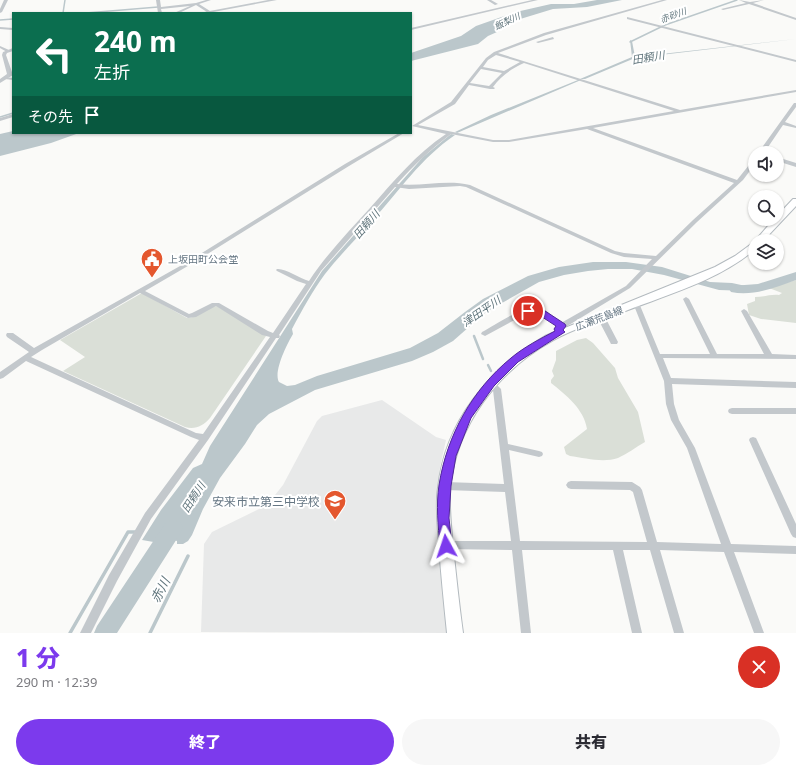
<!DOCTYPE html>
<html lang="ja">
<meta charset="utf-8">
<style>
:root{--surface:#fff;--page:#f7f7f7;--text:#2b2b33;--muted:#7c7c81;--accent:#7c3aed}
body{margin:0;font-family:"Noto Sans","Noto Sans JP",sans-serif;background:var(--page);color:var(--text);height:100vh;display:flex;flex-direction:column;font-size:15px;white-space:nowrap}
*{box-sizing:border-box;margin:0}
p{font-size:13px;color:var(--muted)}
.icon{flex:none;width:22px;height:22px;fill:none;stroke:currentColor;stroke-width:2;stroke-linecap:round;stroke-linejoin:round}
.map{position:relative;height:633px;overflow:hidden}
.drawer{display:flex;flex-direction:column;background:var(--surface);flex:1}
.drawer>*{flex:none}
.hud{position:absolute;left:12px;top:12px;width:400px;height:122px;border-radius:0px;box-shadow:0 1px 3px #0004;background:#0b6e4f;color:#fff;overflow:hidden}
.buttons{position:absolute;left:748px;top:146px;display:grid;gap:8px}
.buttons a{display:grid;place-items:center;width:36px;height:36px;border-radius:50%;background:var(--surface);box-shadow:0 1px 3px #0004;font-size:20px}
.pin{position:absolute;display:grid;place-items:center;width:34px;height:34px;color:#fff;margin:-17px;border:2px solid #fff;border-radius:50%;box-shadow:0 1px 4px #0007}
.me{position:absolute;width:44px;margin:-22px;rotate:355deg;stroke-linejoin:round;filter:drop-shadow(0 0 3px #0008)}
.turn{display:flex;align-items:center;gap:14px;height:84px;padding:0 16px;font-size:18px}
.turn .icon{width:52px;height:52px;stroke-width:2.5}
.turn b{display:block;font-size:28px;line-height:34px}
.then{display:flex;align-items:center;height:38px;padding:0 16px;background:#0003;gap:8px;font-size:15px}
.round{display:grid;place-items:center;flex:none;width:42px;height:42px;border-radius:21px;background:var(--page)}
.summary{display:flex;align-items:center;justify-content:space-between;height:68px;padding:0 16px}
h1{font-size:24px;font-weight:800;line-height:30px;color:var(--accent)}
.primary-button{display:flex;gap:8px;margin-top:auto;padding:8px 16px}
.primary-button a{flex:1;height:46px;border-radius:24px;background:var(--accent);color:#fff;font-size:16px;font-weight:800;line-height:46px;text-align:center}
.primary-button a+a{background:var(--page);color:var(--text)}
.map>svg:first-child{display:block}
.built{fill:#e8e9e9}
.green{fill:#dadfd7}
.water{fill:#bbc7cb}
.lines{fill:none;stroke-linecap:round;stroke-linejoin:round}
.stream-far2{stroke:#bbc7cb;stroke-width:1.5}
.stream-far1{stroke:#bbc7cb;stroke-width:2.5}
.stream{stroke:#bbc7cb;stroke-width:3.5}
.river{fill:#bbc7cb;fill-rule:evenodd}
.secondary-casing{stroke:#b3babf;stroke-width:2}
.minor{fill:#c3c8cc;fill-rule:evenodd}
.tertiary{fill:#c3c8cc;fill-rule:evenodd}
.secondary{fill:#fff;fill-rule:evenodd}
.route{fill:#7c3aed;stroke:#51269a}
.labels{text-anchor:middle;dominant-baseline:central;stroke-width:4;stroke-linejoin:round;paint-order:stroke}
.far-water-label{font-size:9px;font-style:italic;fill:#60757c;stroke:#fff}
.poi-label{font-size:10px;fill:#657683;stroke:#fff;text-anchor:start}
.street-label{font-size:10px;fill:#657683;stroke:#fff}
.water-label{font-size:11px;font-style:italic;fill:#60757c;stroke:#fff}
.near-poi-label{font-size:12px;fill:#657683;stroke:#fff;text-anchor:end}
.near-water-label{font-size:13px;font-style:italic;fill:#60757c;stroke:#fff}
</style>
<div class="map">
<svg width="796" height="633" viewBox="0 0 796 633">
<rect width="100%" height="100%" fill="#fafaf8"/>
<path class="built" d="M 382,400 L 436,437 L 446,440 L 440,467 L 437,513 L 437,528 L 449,633 L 201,632 L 204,544 L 212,532 L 267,505 L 283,485 L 317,421 L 322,416 Z"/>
<path class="green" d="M 796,280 L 796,323 L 761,319 L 749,315 L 747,304 L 755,301 L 755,297 C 764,297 771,294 779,295 L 782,293 L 769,288 Z
M 142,293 L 187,318 C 199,318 206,306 217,306 L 266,336 L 210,418 C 203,426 195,430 185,427 L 63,371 L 85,357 L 60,340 Z
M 586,338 L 593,343 L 615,368 L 618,378 L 638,412 L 645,442 C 636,447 627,454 618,458 C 603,463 585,458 570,456 L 566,454 L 564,447 L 587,429 C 584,409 566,395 551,383 L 551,380 L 554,376 L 552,371 L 556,360 L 556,351 L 577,340 Z"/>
<path class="water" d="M 597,0 L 622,0 L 587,7 L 553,9 L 517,20 L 498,30 L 497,32 L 488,36 L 478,44 L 411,61 L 411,53 L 461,36 L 476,26 L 516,12 L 551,4 L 574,4 Z
M 796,39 L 635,58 L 585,79 L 580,79 L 632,57 L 630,40 L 632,41 L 635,57 Z
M 578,80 L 581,80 L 457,133 L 455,132 L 491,115 Z
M 13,131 L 13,133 L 79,133 L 51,143 L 0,156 L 0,134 Z
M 451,134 L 455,135 C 421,158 399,191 372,221 C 357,238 340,255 325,274 C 313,290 302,310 292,329 L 293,334 C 287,344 273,372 279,382 L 287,386 L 295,385 L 317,376 L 410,348 L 438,333 L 465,312 L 483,299 L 528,276 L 559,267 L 593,262 L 626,262 L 662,267 L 710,282 L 732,283 L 755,288 L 748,291 L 719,290 L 664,275 L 632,269 L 608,269 L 588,271 L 564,275 L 539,282 L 486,312 L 453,341 L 433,352 L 412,361 L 315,390 L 269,414 L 257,425 L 245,444 L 220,478 L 203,509 L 192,535 L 188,541 L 183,544 L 177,544 L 177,541 L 174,540 L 171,545 L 142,540 L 161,510 L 193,468 L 202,464 L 210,446 L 322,271 L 423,157 Z"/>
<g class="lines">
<path class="stream-far2" d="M 63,13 L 65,0
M 86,13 L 158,7
M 0,20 L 13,19
M 630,42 L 665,25 L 737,0
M 0,117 L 13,113"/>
<path class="stream-far1" d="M 474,336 L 483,359
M 488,365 L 491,371"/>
<path class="stream" d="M 70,633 L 128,532 L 137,532
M 150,633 L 188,556"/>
<path class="river" d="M 796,272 L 796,280 C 776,287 753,297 731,292 L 729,289 L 731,286 L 758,284 Z
M 173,520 L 180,522 L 183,528 L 180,534 L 117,633 L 94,633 L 97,626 L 166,522 Z"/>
<g class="secondary-casing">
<path id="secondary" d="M 793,199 L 796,199 L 796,206 L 763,241 L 755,241 L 755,249 L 753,251 C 718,280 670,294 628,310 C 603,320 576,327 552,341 C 498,371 456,425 450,489 C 449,508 451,527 453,546 C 456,575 459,604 463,633 L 447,633 C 444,604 441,575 439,546 C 438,527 435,507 438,488 C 445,421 489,369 545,336 L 715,267 L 735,256 L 754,242 L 774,219 L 777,219 L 777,216 Z"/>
</g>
<path class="minor" d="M 4,0 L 8,0 L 2,12 L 0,13 L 0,9 Z
M 156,0 L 160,0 L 161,7 L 196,3 L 206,0 L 211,0 L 199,4 L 210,11 L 207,12 L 196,5 L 179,13 L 174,13 L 190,6 L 161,9 L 162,13 L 158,13 Z
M 487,0 L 491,0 L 498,4 L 495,5 Z
M 532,0 L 538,0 L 411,30 L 411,28 Z
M 662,0 L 667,0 L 546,35 L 498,53 L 680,110 L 796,90 L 796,92 L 593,128 L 737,180 L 753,160 L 755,159 L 755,164 L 743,180 L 697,222 L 630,288 L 564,328 L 562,329 L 564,332 L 563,334 L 557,334 L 554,329 L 557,326 L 543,315 L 535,311 L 520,317 L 485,336 L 481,334 L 482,332 C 494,326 524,305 537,307 C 546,309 554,317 561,323 L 626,286 L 652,259 L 624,257 L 611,253 L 466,187 L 460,186 L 409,189 L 395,187 L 321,271 L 279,335 L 280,336 L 279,338 L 276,338 L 208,440 L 151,519 L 117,581 L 91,633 L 80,633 L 109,575 L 145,513 L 199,440 L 191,437 L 26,361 L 3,378 L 0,379 L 0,372 L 29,352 L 7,337 L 6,335 L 7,333 L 13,333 L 34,348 L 189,261 L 345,164 L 399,133 L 404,133 L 349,166 L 193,263 L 145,291 L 189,314 L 192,313 L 212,303 L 219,303 L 268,331 L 273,333 L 306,284 L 297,281 L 277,271 L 276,270 L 277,269 C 285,268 299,278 309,281 C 326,255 349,231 370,208 C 394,181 416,154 446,134 L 412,126 L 451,102 L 486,58 L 494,52 L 544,33 ZM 496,55 L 520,62 L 504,71 L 483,67 L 488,60 ZM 524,63 L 674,111 L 509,140 L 493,140 L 418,125 L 455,104 L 469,85 L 490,89 L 494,89 L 495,88 L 493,87 C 501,76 511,69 524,63 ZM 481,69 L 502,73 L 489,86 L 470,83 ZM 587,129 L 734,183 L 693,220 L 656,256 L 624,253 L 615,251 L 470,185 C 446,179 421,187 397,184 C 414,165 431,149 451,134 L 493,142 L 509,142 ZM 140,293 L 188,318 L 196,317 L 216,306 L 262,335 L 270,337 L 203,434 L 196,433 L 31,357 L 42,350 Z
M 739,0 L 750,2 L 764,0 L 753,3 L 796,18 L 796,20 L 749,4 L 723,10 L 721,9 L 746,3 Z
M 627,17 L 796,60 L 796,62 L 627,19 Z
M 0,27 L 13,28 L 13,30 L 0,29 Z
M 553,37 L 554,39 L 538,43 L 536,42 Z
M 0,46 L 9,50 L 10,51 L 7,52 L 0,48 Z
M 5,77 L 13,78 L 13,80 L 5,79 Z
M 794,103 L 796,103 L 796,107 L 785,122 L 796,126 L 796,128 L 783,125 L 764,153 L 758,153 Z
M 13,114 L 13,117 L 0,121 L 0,118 Z
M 777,157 L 796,163 L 796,167 L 777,161 Z
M 686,297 L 689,299 L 717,354 L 764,354 L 741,311 L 744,309 L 747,311 L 772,354 L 796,355 L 796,359 L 663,358 L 671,378 L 796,382 L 796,388 L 672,384 L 674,404 L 679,420 L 695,448 L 731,544 L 796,546 L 796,554 L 734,552 L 764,633 L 754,633 L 724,552 L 660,550 L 684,633 L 674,633 L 650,550 L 623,550 L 642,633 L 632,633 L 613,550 L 522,550 L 531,633 L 521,633 L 512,550 L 446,549 L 443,548 L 441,545 L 443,542 L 446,541 L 511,541 L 505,492 L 445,490 L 442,489 L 440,486 L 442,483 L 445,482 L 504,484 L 493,390 L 486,383 L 487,381 L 493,381 L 501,389 L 508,444 L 539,451 L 542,452 L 543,454 L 542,456 L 539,457 L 509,450 L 520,541 L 647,542 L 633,492 L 630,490 L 571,489 L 568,488 L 566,485 L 568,482 L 571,481 L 632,482 L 640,487 L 642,490 L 657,542 L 721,544 L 687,448 L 671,420 L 666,404 L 664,381 L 633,303 L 636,301 L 639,303 L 660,354 L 710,354 L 683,299 Z
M 599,315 L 603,315 L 605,317 L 618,342 L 617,344 L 611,344 L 610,342 L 597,317 Z
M 732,408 L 796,408 L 796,414 L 732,414 L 729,413 L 728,411 L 729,409 Z
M 753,437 L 756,438 L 757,440 L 796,524 L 796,538 L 793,537 L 791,534 L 749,440 L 750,438 Z"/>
<path class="tertiary" d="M 268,0 L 277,0 L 208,13 L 199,13 Z
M 13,48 L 13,51 L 7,53 L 6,55 L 13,75 L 0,83 L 0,79 L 7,74 L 2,55 L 3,52 Z"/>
<use href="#secondary" class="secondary"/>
</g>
<path class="route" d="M 534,307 L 542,309 L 565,324 L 566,326 L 563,330 L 565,332 L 518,362 L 494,386 L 471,418 L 456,456 L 451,486 L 449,518 L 452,546 L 450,549 L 446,551 L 441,549 L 440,546 C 438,525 436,505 439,485 C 447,435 472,390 511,358 C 524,347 540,339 555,331 L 554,329 L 556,326 L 536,313 L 528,314 L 523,311 L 524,309 Z"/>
<defs>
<g id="civic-pin" transform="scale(1.15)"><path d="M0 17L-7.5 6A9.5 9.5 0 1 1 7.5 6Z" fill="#e4572e" stroke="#fff"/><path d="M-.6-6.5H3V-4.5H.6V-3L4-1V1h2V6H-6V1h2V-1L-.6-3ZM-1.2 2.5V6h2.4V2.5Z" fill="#fff"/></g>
<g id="school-pin" transform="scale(1.15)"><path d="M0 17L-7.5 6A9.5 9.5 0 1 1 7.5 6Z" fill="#e4572e" stroke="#fff"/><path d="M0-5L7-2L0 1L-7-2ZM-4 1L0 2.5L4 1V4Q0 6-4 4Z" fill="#fff"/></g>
</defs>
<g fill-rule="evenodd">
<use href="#civic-pin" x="152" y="259"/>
<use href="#school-pin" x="335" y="501"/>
</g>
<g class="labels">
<g class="far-water-label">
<text transform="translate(673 15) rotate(-20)">赤砂川</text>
<text transform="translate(507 21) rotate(-25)">飯梨川</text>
</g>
<g class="poi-label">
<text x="168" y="259">上坂田町公会堂</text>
</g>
<g class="street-label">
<text transform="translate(599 318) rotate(-21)">広瀬荒島線</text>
</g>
<g class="water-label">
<text transform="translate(648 57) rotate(-9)">田頼川</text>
<text transform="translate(366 224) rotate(-49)">田頼川</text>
<text transform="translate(481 311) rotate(-35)">津田平川</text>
<text transform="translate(193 497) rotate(-57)">田頼川</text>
</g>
<g class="near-poi-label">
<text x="320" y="501">安来市立第三中学校</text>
</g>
<g class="near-water-label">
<text transform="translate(160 590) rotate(-63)">赤川</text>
</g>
</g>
</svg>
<div class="buttons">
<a><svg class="icon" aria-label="sound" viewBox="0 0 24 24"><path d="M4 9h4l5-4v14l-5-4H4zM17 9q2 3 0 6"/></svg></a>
<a><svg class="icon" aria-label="search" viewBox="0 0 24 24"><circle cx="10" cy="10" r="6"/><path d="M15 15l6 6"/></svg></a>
<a><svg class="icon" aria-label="layers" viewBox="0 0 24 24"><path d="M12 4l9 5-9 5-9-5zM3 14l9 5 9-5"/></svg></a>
</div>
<div class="pin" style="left:528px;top:311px;background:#d93025"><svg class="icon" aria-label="arrive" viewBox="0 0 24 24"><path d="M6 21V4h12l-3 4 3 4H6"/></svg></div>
<svg class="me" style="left:446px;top:546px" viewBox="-20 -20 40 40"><path d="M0-17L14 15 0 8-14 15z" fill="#7c3aed" stroke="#fff" stroke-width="4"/></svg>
<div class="hud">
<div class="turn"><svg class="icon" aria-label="left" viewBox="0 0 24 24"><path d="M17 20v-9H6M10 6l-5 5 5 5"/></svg><div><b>240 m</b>左折</div></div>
<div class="then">その先<svg class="icon" aria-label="arrive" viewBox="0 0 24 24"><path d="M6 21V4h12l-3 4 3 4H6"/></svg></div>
</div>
</div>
<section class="drawer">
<div class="summary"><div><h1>1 分</h1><p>290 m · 12:39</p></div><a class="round" style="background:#d93025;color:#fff"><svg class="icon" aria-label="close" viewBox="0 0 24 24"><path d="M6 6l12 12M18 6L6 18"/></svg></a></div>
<div class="primary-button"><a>終了</a><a>共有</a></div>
</section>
